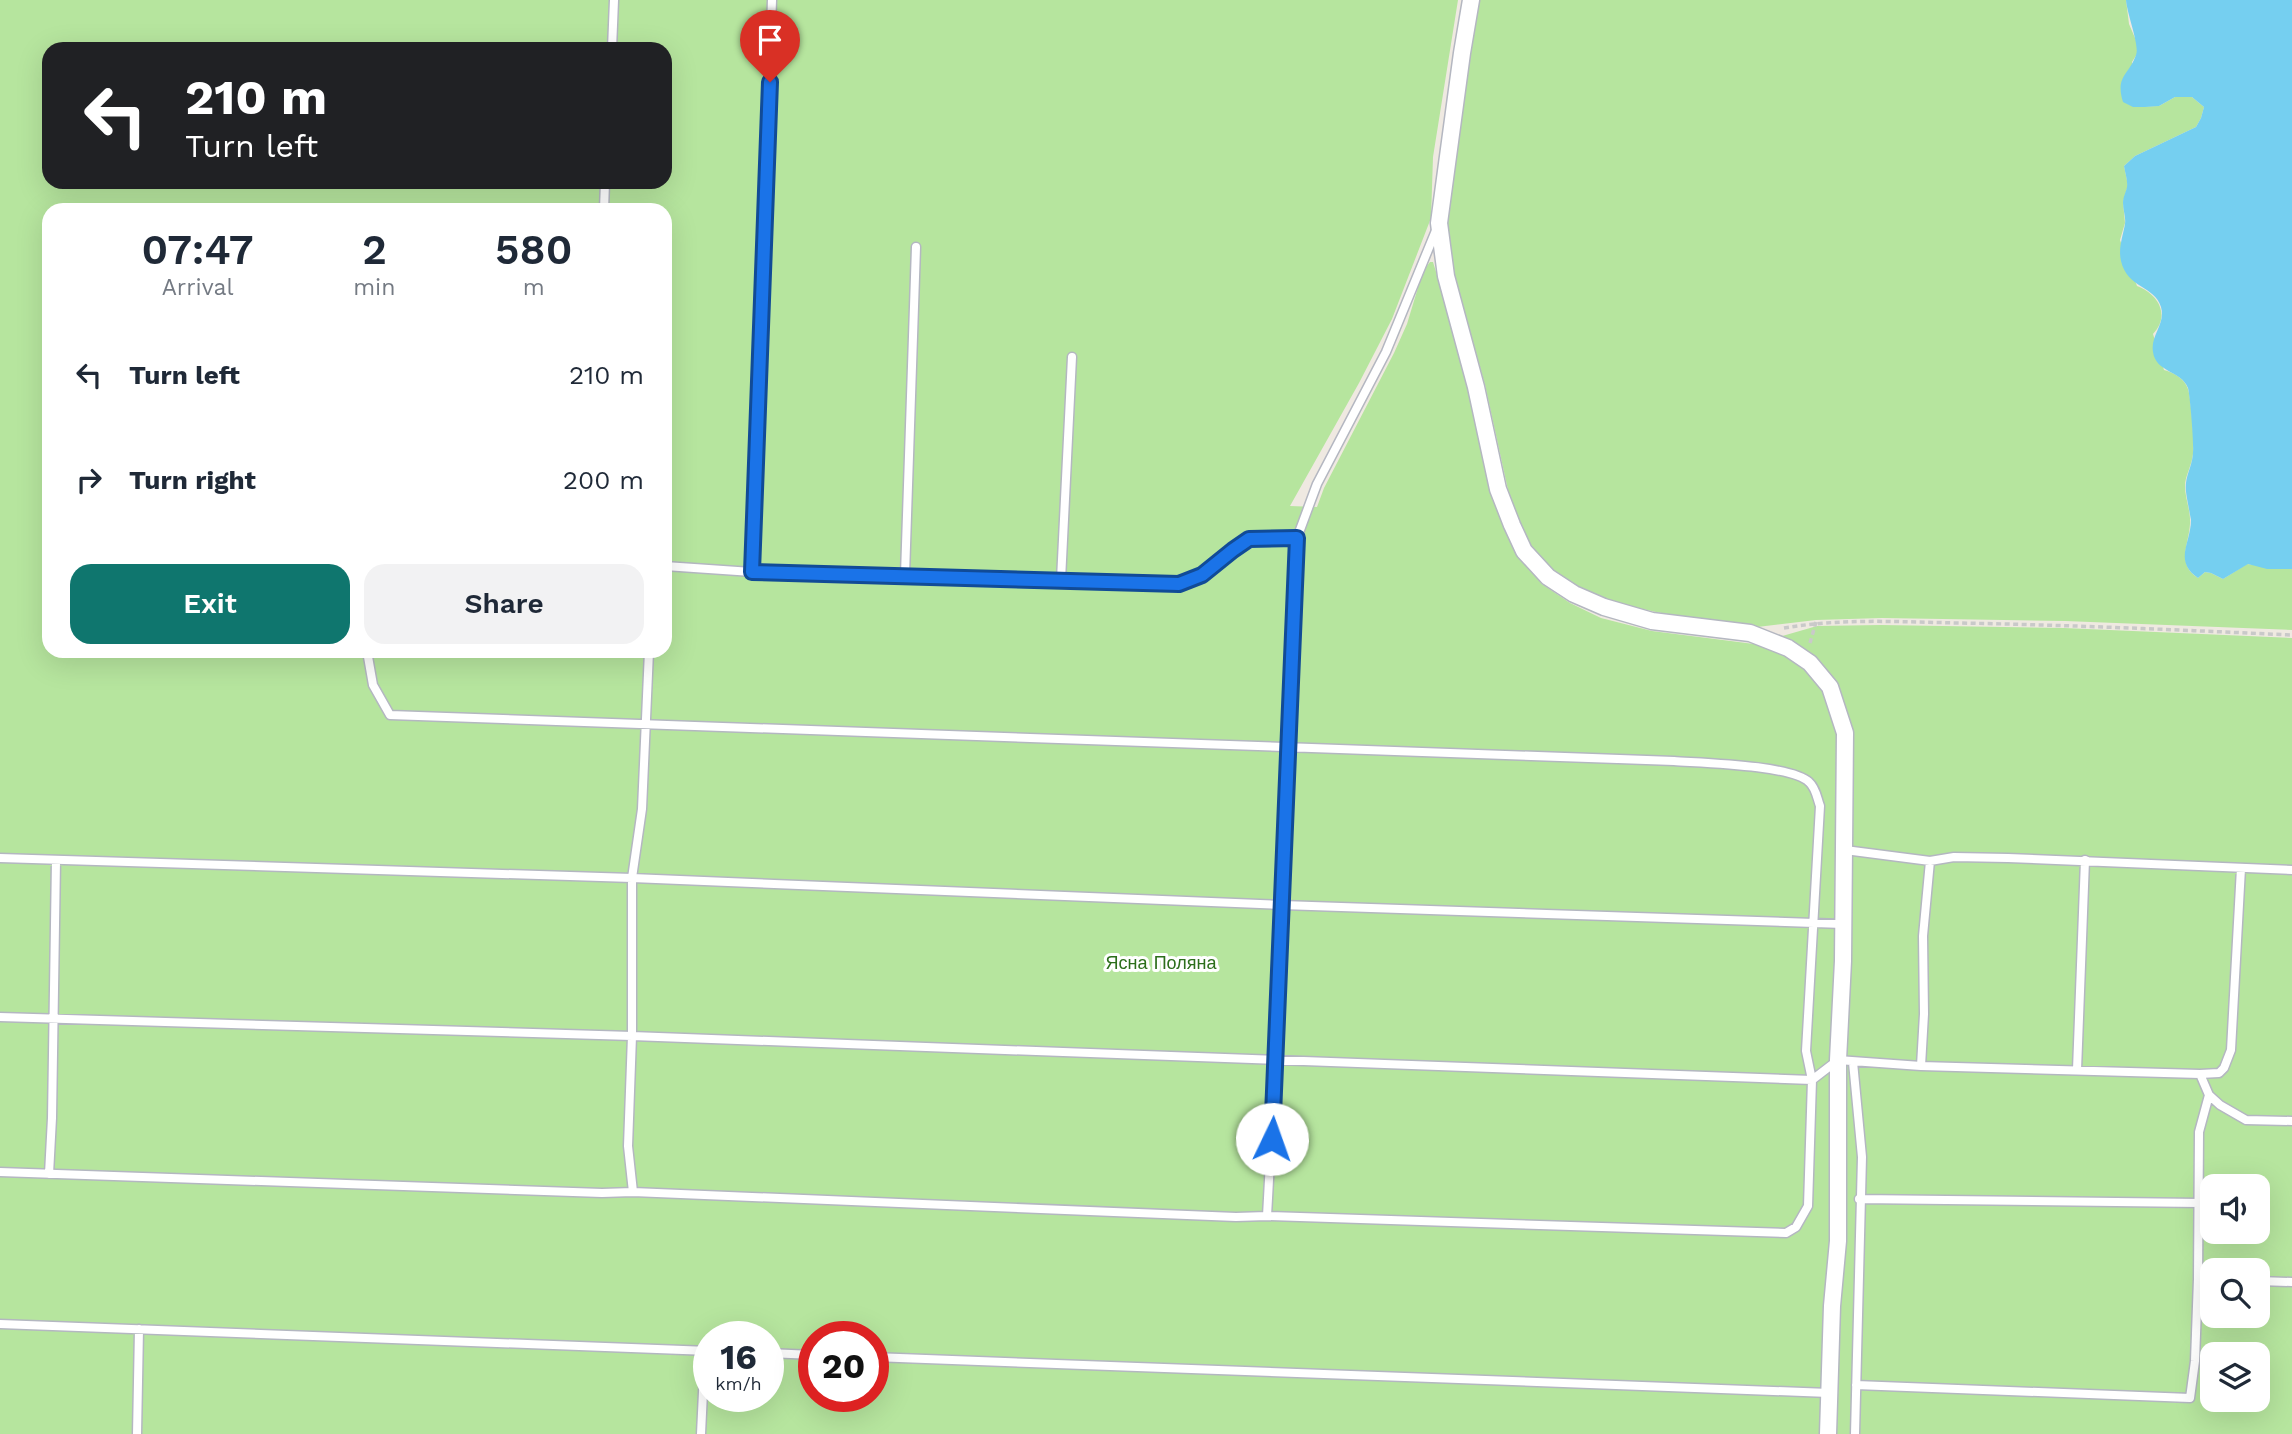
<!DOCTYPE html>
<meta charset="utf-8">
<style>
:root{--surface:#fff;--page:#f2f2f3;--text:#1f2937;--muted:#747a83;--accent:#0f766e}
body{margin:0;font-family:"Work Sans",sans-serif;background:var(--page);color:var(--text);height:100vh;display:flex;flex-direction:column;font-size:26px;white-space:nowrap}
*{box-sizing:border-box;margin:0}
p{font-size:23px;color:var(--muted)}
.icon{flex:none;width:38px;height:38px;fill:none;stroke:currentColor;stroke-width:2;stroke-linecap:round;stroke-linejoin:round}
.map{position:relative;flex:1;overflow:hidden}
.sheet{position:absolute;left:42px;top:203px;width:630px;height:455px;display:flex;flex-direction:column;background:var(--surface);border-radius:21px;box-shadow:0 7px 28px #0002}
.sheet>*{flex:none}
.hud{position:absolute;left:42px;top:42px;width:630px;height:147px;border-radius:21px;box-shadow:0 7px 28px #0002;background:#202124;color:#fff;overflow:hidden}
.fabs{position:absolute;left:2200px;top:1174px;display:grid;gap:14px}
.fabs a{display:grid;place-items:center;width:70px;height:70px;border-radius:14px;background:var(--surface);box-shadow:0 7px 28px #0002;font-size:35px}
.speed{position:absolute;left:693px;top:1321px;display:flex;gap:14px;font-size:35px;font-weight:700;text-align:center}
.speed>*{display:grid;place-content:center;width:91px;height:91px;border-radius:50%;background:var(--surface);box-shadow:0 7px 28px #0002;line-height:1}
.speed small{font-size:18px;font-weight:400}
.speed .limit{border:10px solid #d22;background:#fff;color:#111}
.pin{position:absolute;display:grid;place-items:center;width:60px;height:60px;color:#fff;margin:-72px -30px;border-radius:50% 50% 50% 0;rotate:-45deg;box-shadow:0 0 7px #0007}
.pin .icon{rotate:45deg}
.me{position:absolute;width:77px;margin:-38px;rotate:3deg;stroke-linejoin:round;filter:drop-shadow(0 0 5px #0008)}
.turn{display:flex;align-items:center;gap:24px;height:147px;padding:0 28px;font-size:32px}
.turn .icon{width:91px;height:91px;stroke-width:2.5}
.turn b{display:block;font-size:49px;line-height:60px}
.eta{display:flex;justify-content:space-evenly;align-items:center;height:119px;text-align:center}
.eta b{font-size:42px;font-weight:600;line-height:49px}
.action{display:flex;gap:14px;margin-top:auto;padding:14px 28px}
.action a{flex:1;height:80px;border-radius:21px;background:var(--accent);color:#fff;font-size:28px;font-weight:600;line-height:80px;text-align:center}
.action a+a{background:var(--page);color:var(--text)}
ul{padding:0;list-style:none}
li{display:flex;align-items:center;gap:21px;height:105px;padding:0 28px}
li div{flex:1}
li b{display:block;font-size:26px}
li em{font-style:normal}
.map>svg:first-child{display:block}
.green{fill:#b6e59e;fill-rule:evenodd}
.water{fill:#75cff0}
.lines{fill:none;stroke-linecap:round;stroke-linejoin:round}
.lane-casing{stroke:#b4b7c1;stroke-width:11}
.street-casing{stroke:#b4b7c1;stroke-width:19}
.path{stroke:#c9c9c9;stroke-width:3.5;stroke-dasharray:5 3.5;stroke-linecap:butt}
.lane{stroke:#fff;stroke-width:8}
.street{stroke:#fff;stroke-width:16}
.route-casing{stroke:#114b97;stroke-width:18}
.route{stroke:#1a73e8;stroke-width:12}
.labels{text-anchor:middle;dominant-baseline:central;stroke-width:6;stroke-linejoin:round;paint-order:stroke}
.park-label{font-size:18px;fill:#2c6e1b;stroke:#fff}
</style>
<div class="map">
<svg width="2292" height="1434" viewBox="0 0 2292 1434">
<rect width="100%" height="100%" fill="#efe9e1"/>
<path class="green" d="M 0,0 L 1458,0 L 1433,157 L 1431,218 L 1392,319 L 1359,383 L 1290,506 L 1317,507 L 1324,488 L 1394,353 L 1407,324 L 1423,271 L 1430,262 L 1433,262 L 1450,318 L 1505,526 L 1518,556 L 1542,584 L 1570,603 L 1601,618 L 1652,631 L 1754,644 L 1817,626 L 1881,625 L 2064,628 L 2292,638 L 2292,1434 L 0,1434 ZM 49,49 L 665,49 L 665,182 L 49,182 ZM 49,210 L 665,210 L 665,651 L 49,651 ZM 2212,1186 L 2258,1186 L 2258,1232 L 2212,1232 ZM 2212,1270 L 2258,1270 L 2258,1316 L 2212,1316 ZM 709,1337 L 768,1337 L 768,1396 L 709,1396 ZM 814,1337 L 873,1337 L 873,1396 L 814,1396 ZM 2212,1354 L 2258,1354 L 2258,1400 L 2212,1400 Z
M 1479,0 L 2126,0 L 2129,24 L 2138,45 L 2137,54 L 2132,62 L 2133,107 L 2159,106 L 2175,97 L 2192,97 L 2204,107 L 2201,118 L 2196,127 L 2135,156 L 2124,166 L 2128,185 L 2123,202 L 2125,223 L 2120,240 L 2137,286 C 2158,294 2171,315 2153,334 L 2164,370 C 2173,372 2185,379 2188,389 C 2191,399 2195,444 2193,454 C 2192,465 2185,476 2185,486 C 2185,499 2191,511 2190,524 C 2189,544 2176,564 2198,578 L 2205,572 L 2211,573 L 2223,579 L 2247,564 L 2292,569 L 2292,630 L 2065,621 L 1882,618 L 1816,620 L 1749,628 L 1656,612 L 1607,601 L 1579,589 L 1553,573 L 1531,547 L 1519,524 L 1508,490 L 1485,385 L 1452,266 L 1446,224 L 1450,158 Z"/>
<path class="water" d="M 2126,0 L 2292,0 L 2292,569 L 2267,569 L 2248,564 L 2223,579 L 2211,573 L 2205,572 L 2198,578 C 2173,561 2191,543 2191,520 C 2190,515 2189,509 2188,504 C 2187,498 2185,490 2186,483 C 2187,473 2193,463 2193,452 C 2194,444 2190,395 2188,388 C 2181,370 2156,373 2153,352 C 2150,335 2166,324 2161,307 C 2155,286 2127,288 2121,261 C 2118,248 2123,236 2125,224 C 2126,217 2123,210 2123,203 C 2123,197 2126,192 2127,187 C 2128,181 2125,173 2124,166 L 2135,156 L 2196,127 L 2201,118 L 2204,107 L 2192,97 L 2175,97 L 2159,106 L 2145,107 L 2133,107 L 2123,102 C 2115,76 2129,75 2136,55 C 2140,46 2127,14 2126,0 Z"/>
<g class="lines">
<g class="lane-casing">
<path id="lane" d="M 612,49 L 614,0
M 604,210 L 605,182
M 1297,538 L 1317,484 L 1386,352 L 1437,228
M 665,566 L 752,572 L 1179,584 L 1202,575 L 1233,550 L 1249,539 L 1297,538 C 1286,764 1280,990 1267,1216
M 752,572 L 772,0
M 905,575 L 916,247
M 1061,580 L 1072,357
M 1845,850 L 1930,861 L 1954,857 L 2008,858 L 2292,870
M 0,858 L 632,878 L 1282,905 L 1843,924
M 0,1017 L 632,1036 L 1812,1080 L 1838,1060 L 1921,1066 L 2200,1074 L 2209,1095 L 2220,1105 L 2246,1120 L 2292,1121
M 1853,1062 L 1862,1157 L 1855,1434
M 1921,1066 L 1924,1014 L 1923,936 L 1930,861
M 2077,1070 L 2085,860
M 2200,1074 L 2219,1073 L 2224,1068 L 2231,1050 L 2241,868
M 0,1172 L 602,1193 L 633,1192 L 1236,1217 L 1267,1216 L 1786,1233 L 1796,1227 L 1808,1206 L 1812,1080 L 1806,1051 L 1820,806 C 1817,798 1816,788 1809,782 C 1791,765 1701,763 1674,761 L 390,715 L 373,685 L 367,651
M 49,1174 L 52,1118 L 56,860
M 633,1192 L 628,1146 L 632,1036 L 632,878 L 642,809 L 649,651
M 1859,1199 L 2200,1203
M 2198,1279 L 2212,1279
M 2258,1281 L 2292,1282
M 0,1324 L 709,1351
M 768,1353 L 814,1355
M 873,1357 L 1829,1393
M 1856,1385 L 2190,1398 L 2195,1361 L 2198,1279 L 2199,1132 L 2209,1095
M 137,1434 L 139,1329
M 701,1434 L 705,1350"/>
</g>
<g class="street-casing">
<path id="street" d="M 1471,0 L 1462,53 L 1439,223 L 1446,276 L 1476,387 L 1498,489 L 1512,525 L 1524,551 L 1548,577 L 1574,594 L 1604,607 L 1652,621 L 1750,633 L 1788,648 L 1810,663 L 1830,687 L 1845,733 L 1843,961 L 1838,1060 L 1838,1241 L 1832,1306 L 1828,1434"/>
</g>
<path class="path" d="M 1784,628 C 1842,618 1901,622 1960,623 C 2071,625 2181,630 2292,635
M 1810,643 L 1816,622"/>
<use href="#lane" class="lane"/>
<use href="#street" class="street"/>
</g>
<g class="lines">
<g class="route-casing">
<path id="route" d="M 770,82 L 752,572 L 1179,584 L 1202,575 L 1233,550 L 1249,539 L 1297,538 L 1272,1139"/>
</g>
<use href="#route" class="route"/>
</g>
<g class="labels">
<g class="park-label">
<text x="1161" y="962">Ясна Поляна</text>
</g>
</g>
</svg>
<div class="fabs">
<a><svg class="icon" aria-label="sound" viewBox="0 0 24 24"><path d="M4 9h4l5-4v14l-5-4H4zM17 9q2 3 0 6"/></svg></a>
<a><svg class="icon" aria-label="search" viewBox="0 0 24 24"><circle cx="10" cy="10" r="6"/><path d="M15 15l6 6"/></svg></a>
<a><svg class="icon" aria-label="layers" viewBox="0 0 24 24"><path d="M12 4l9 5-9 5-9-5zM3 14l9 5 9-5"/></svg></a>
</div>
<div class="speed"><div>16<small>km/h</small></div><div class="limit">20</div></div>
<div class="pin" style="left:770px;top:82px;background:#d93025"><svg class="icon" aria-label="arrive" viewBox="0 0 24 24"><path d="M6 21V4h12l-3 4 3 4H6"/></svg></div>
<svg class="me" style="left:1272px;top:1139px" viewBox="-20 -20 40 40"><circle r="19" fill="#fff"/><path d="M0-13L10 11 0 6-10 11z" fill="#1a73e8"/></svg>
<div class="hud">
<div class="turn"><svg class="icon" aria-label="left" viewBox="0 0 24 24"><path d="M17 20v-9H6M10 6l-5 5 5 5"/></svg><div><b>210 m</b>Turn left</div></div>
</div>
<section class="sheet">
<div class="eta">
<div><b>07:47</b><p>Arrival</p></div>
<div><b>2</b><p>min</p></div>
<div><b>580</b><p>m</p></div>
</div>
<ul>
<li><svg class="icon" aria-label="left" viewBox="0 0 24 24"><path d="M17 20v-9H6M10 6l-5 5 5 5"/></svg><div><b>Turn left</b></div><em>210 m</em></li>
<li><svg class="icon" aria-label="right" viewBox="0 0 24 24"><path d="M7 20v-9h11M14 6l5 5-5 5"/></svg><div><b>Turn right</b></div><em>200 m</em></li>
</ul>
<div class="action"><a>Exit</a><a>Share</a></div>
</section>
</div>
